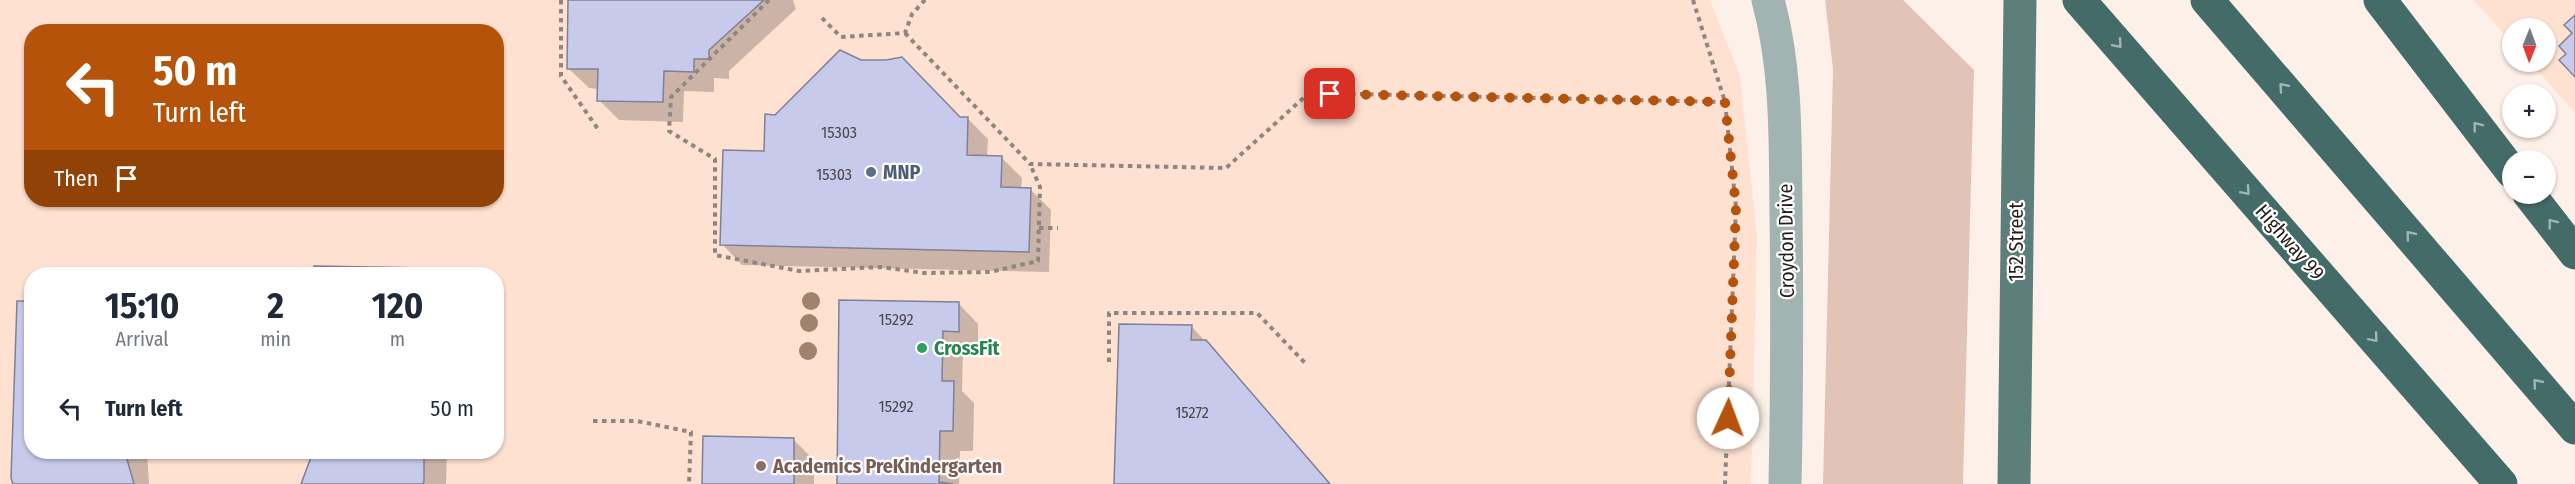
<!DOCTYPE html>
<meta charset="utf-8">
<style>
:root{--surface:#fff;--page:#f6f6f7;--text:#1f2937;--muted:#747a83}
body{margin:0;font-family:"Fira Sans Condensed",sans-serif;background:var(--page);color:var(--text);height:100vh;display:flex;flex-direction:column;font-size:22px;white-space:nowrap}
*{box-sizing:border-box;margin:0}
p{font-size:20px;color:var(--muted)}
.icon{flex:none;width:33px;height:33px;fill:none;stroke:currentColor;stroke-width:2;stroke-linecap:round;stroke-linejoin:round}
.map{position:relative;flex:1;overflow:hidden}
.details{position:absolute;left:24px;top:267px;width:480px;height:192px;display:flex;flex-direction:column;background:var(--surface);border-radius:24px;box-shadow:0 2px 4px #0004}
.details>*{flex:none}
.banner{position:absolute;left:24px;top:24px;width:480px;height:183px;border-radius:24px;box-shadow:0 2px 4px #0004;background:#b45309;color:#fff;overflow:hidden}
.needle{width:39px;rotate:181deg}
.buttons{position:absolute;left:2502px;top:18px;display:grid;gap:12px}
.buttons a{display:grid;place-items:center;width:54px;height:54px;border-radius:50%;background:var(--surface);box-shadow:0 2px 4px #0004;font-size:30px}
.pin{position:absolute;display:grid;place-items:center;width:51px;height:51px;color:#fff;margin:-26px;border-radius:12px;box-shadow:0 3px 9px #0006}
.me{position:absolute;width:66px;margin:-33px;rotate:2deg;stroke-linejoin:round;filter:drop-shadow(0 0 4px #0008)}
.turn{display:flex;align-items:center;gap:21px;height:126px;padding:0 30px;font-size:27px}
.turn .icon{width:78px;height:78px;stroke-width:2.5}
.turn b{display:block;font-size:42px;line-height:51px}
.then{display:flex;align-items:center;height:57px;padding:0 30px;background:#0003;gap:12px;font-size:22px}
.eta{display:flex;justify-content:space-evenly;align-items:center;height:102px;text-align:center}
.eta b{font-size:36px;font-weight:700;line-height:42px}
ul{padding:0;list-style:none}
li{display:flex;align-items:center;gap:18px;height:78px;padding:0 30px}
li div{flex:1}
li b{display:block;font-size:22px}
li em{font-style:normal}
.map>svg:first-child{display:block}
.built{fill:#fee1d1;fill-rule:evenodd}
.green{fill:#e1c4b5}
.shadow{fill:#0003}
.building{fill:#c8caec;stroke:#7f8194;stroke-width:1.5}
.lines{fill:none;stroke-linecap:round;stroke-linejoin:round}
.path{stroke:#908680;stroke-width:4;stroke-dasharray:4.5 4.5;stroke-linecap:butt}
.minor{stroke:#a2b4b2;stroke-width:33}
.major{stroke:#5d7f7c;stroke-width:33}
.highway{stroke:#436c68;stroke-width:33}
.tree{fill:#a0826f}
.oneway{stroke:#a1b6b4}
.route{stroke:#b45309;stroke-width:10;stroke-dasharray:0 18}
.service-dot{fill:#5c6f8a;stroke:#fff;stroke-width:2}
.leisure-dot{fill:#2e9e5b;stroke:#fff;stroke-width:2}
.education-dot{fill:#8d6e63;stroke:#fff;stroke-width:2}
.labels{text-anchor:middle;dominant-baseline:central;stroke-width:4.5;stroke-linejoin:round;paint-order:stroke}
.number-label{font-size:16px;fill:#4c484d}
.service-label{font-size:20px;font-weight:bold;fill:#4e5e75;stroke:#fff;text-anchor:start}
.street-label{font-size:20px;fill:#231c18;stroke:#fff}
.leisure-label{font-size:20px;font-weight:bold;fill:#27864d;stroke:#fff;text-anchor:start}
.education-label{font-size:20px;font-weight:bold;fill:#785e54;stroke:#fff;text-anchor:start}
</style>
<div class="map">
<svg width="2575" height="484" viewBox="0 0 2575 484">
<rect width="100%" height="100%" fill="#fdf0e9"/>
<path class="built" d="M 0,0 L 1710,0 L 1740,76 L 1757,237 L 1751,484 L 0,484 ZM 32,32 L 496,32 L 496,200 L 32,200 ZM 32,274 L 496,274 L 496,452 L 32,452 Z
M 2474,0 L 2575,0 L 2575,112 L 2529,62 L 2546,62 L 2546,28 L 2512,28 L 2512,43 Z"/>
<path class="green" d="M 1825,0 L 1903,0 L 1974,70 L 1963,484 L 1823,484 L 1833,69 Z"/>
<path class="shadow" d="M 570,0 L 793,0 L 796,9 L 729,71 L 729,79 L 714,78 L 714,92 L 684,91 L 683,122 L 619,120 L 599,100 L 599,89 L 589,88 L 568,68 Z
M 960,119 L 968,119 L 988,139 L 987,157 L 1001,157 L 1022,178 L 1021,189 L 1030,189 L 1051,210 L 1049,272 L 742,265 L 722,244 L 766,152 Z
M 315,267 L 424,270 L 429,274 L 315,274 Z
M 958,303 L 978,324 L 978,351 L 963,351 L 962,391 L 974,403 L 973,451 L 960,451 L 959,484 L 838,484 Z
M 1191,326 L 1221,358 L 1331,484 L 1116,484 Z
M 794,440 L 814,460 L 814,484 L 703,484 Z
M 32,452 L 147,452 L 149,484 L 15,484 Z
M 312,452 L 447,452 L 446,484 L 303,484 L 312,461 Z"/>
<path class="building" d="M 568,0 L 764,0 L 709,50 L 709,59 L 694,59 L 694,72 L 664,71 L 663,102 L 597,101 L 598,69 L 567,69 Z
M 2575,15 L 2575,77 L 2559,60 L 2566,54 L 2559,46 L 2572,33 L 2564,25 Z
M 840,50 L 861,60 L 886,60 L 902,57 L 960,117 L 968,117 L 967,155 L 1002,156 L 1001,187 L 1031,188 L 1029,252 L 720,245 L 723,150 L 764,151 L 765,114 L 775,115 Z
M 314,266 L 425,268 L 425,274 L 314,274 Z
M 839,300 L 959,302 L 959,332 L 943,331 L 942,381 L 954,381 L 953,431 L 940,431 L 939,482 L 953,484 L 837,484 Z
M 17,301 L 32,301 L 32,452 L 125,452 L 134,484 L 13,484 L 11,478 Z
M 1119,324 L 1192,325 L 1191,340 L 1206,340 L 1330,484 L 1114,484 Z
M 703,436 L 794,438 L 794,484 L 702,484 Z
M 310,452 L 424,452 L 424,481 L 423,484 L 301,484 L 310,460 Z"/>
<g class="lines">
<path class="path" d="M 561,0 L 561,76 L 600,132
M 769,0 L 671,97 L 669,131 L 715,159 L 715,255 L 799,271 L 881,267 L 924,273 L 990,272 L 1038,261 L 1040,187 L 1030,164
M 1693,0 L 1725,102 L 1736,207 L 1725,484
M 822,18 L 841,37 L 905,33 L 912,14 L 925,0
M 905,33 L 1030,164 L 1226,168 L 1309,93 L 1725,102
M 1039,228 L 1058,228
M 1109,362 L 1109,313 L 1257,313 L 1306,364
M 593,421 L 637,421 L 691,432 L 689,484"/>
<path class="minor" d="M 1768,0 C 1787,70 1785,138 1786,209 C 1787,301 1787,392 1785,484"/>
<path class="major" d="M 2014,484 L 2020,0"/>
<path class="highway" d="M 2079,0 L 2501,484
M 2207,0 L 2575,428
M 2380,0 L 2512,172
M 2529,194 L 2575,253"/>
</g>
<g class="tree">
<circle cx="811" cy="301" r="9"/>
<circle cx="809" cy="323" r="9"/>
<circle cx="808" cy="351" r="9"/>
</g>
<defs><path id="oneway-chevron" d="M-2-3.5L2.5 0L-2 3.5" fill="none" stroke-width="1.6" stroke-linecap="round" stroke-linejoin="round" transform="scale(1.5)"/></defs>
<g class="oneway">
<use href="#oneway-chevron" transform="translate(2118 44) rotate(49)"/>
<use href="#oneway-chevron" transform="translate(2283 87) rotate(-131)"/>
<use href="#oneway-chevron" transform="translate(2477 126) rotate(-128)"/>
<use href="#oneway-chevron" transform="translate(2246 191) rotate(49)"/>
<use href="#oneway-chevron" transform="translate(2552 223) rotate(-128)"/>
<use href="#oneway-chevron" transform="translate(2410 235) rotate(-130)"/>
<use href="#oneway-chevron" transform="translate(2374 338) rotate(49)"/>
<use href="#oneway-chevron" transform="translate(2537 383) rotate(-130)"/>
</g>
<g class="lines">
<path class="route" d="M 1330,94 L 1725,102 L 1736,207 L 1728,418"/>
</g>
<circle class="service-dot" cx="871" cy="172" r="6"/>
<circle class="leisure-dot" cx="922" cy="348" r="6"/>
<circle class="education-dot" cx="761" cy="466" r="6"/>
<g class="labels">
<g class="number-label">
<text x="839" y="132">15303</text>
<text x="834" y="174">15303</text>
<text x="896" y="319">15292</text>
<text x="896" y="406">15292</text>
<text x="1192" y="412">15272</text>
</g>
<g class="service-label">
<text x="883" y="172">MNP</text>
</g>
<g class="street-label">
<text transform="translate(1786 241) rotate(-91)">Croydon Drive</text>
<text transform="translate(2016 242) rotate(-90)">152 Street</text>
<text transform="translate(2290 242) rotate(49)">Highway 99</text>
</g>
<g class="leisure-label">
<text x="934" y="348">CrossFit</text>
</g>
<g class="education-label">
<text x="773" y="466">Academics PreKindergarten</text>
</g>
</g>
</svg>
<div class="buttons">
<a><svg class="needle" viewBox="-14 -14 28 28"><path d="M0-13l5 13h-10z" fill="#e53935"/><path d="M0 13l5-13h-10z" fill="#747a83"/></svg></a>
<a>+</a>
<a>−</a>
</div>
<div class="pin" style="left:1330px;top:94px;background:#d93025"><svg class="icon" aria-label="arrive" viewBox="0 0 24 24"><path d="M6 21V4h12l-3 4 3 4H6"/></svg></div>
<svg class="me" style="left:1728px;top:418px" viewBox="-20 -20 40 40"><circle r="19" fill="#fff"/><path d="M0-13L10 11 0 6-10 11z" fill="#b45309"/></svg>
<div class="banner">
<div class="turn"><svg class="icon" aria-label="left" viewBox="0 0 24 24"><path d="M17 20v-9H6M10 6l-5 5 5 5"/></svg><div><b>50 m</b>Turn left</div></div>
<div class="then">Then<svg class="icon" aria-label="arrive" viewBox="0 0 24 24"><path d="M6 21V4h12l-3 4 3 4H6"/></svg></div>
</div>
<section class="details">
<div class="eta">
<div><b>15:10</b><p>Arrival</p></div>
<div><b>2</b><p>min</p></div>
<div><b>120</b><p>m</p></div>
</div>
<ul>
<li><svg class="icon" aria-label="left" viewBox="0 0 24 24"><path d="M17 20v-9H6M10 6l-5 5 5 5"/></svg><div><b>Turn left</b></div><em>50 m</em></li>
</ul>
</section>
</div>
